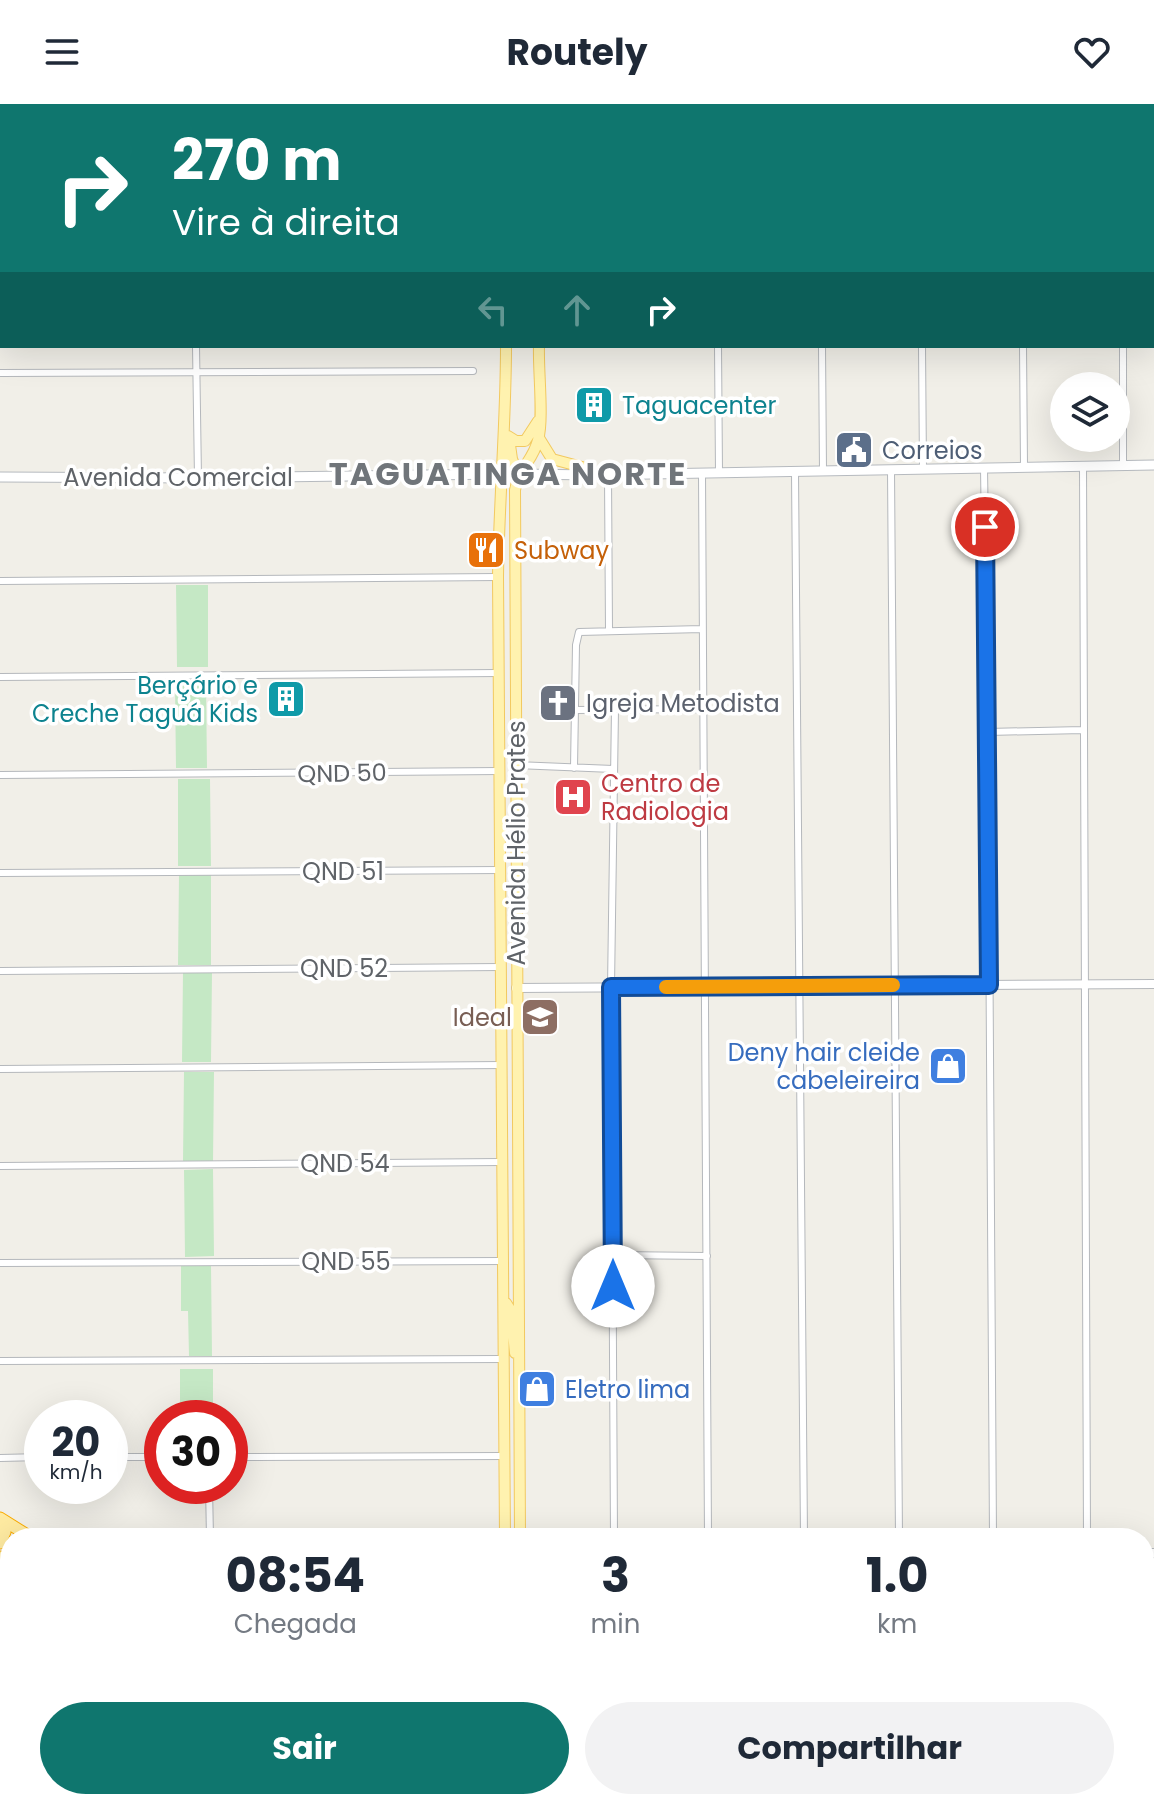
<!DOCTYPE html>
<html lang="pt">
<meta charset="utf-8">
<style>
:root{--surface:#fff;--page:#f2f2f3;--text:#1f2937;--muted:#747a83;--accent:#0f766e}
body{margin:0;font-family:Poppins,sans-serif;background:var(--page);color:var(--text);height:100vh;display:flex;flex-direction:column;font-size:30px;white-space:nowrap}
*{box-sizing:border-box;margin:0}
p{font-size:26px;color:var(--muted)}
.icon{flex:none;width:44px;height:44px;fill:none;stroke:currentColor;stroke-width:2;stroke-linecap:round;stroke-linejoin:round}
.map{position:relative;flex:1;overflow:hidden}
.panel{position:absolute;left:0px;top:1424px;width:1154px;height:282px;display:flex;flex-direction:column;background:var(--surface);border-radius:32px 32px 0 0;box-shadow:0 8px 32px #0002}
.panel>*{flex:none}
.banner{position:absolute;left:0px;top:0px;width:1154px;height:244px;box-shadow:0 8px 32px #0002;background:#0f766e;color:#fff;overflow:hidden}
.fabs{position:absolute;left:1050px;top:268px;display:grid;gap:16px}
.fabs a{display:grid;place-items:center;width:80px;height:80px;border-radius:50%;background:var(--surface);box-shadow:0 8px 32px #0002;font-size:40px}
.speed{position:absolute;left:24px;top:1296px;display:flex;gap:16px;font-size:40px;font-weight:700;text-align:center}
.speed>*{display:grid;place-content:center;width:104px;height:104px;border-radius:50%;background:var(--surface);box-shadow:0 8px 32px #0002;line-height:1}
.speed small{font-size:20px;font-weight:400}
.speed .limit{border:12px solid #d22;background:#fff;color:#111}
.pin{position:absolute;display:grid;place-items:center;width:68px;height:68px;color:#fff;margin:-34px;border:4px solid #fff;border-radius:50%;box-shadow:0 2px 8px #0007}
.me{position:absolute;width:88px;margin:-44px;rotate:0deg;stroke-linejoin:round;filter:drop-shadow(0 0 6px #0008)}
.turn{display:flex;align-items:center;gap:28px;height:168px;padding:0 40px;font-size:36px}
.turn .icon{width:104px;height:104px;stroke-width:2.5}
.turn b{display:block;font-size:56px;line-height:68px}
.lanes{display:flex;align-items:center;height:76px;padding:0 40px;background:#0003;justify-content:center;gap:40px;direction:ltr}
.lanes .off{opacity:.35}
.eta{display:flex;justify-content:space-evenly;align-items:center;height:136px;text-align:center}
.eta b{font-size:48px;font-weight:700;line-height:56px}
.action{display:flex;gap:16px;margin-top:auto;padding:16px 40px}
.action a{flex:1;height:92px;border-radius:48px;background:var(--accent);color:#fff;font-size:32px;font-weight:700;line-height:92px;text-align:center}
.action a+a{background:var(--page);color:var(--text)}
header{display:flex;justify-content:space-between;align-items:center;height:104px;padding:0 40px;background:var(--surface);font-size:36px;font-weight:700}
.map>svg:first-child{display:block}
.green{fill:#c5e8c5}
.lines{fill:none;stroke-linecap:round;stroke-linejoin:round}
.minor-casing{stroke:#b5b8bc;stroke-width:8}
.tertiary-casing{stroke:#b5b8bc;stroke-width:10}
.secondary-casing{stroke:#b6babf;stroke-width:11}
.primary-casing{stroke:#f2c960;stroke-width:12}
.trunk-casing{stroke:#f9ab00;stroke-width:13}
.minor{stroke:#fff;stroke-width:6}
.tertiary{stroke:#fff;stroke-width:8}
.secondary{stroke:#fff;stroke-width:9}
.primary{stroke:#fff2af;stroke-width:10}
.trunk{stroke:#feeaa1;stroke-width:11}
.route-casing{stroke:#114b97;stroke-width:20}
.route{stroke:#1a73e8;stroke-width:14}
.slow{stroke:#f59e0b;stroke-width:14}
.labels{text-anchor:middle;dominant-baseline:central;stroke-width:7;stroke-linejoin:round;paint-order:stroke}
.culture-label{font-size:24px;fill:#0d838f;stroke:#fff;text-anchor:start}
.service-label{font-size:24px;fill:#4e5e75;stroke:#fff;text-anchor:start}
.street-label{font-size:24px;fill:#5f6368;stroke:#fff}
.food-label{font-size:24px;fill:#c56008;stroke:#fff;text-anchor:start}
.worship-label{font-size:24px;fill:#5b616d;stroke:#fff;text-anchor:start}
.health-label{font-size:24px;fill:#be3a42;stroke:#fff;text-anchor:start}
.education-label{font-size:24px;fill:#785e54;stroke:#fff;text-anchor:end}
.shop-label{font-size:24px;fill:#366cbe;stroke:#fff;text-anchor:end}
.district-label{font-size:32px;font-weight:bold;letter-spacing:2px;fill:#70757a;stroke:#fff}
</style>
<header><svg class="icon" aria-label="menu" viewBox="0 0 24 24"><path d="M4 6h16M4 12h16M4 18h16"/></svg>Routely<svg class="icon" aria-label="heart" viewBox="0 0 24 24"><path d="M12 20l-8-8c-3-5 5-10 8-4 3-6 11-1 8 4z"/></svg></header>
<div class="map">
<svg width="1154" height="1705" viewBox="0 0 1154 1705">
<rect width="100%" height="100%" fill="#f1efe8"/>
<path class="green" d="M 176,481 L 208,481 L 208,563 L 177,563 Z
M 206,580 L 207,664 L 176,664 L 175,581 Z
M 178,675 L 210,675 L 211,762 L 178,762 Z
M 179,771 L 211,771 L 211,861 L 178,861 Z
M 183,868 L 212,868 L 211,958 L 182,958 Z
M 184,968 L 214,968 L 213,1058 L 183,1057 Z
M 213,1065 L 214,1152 L 185,1153 L 184,1066 Z
M 211,1161 L 212,1252 L 189,1252 L 188,1207 L 181,1207 L 181,1162 Z
M 180,1265 L 213,1265 L 213,1314 L 180,1314 Z
M 0,1464 L 10,1471 L 10,1693 L 0,1680 Z
M 13,1696 L 343,1696 L 356,1705 L 21,1705 Z"/>
<g class="lines">
<g class="minor-casing">
<path id="minor" d="M 192,0 L 192,2
M 716,0 L 716,2
M 821,0 L 821,2
M 920,0 L 920,2
M 1021,0 L 1021,2
M 1123,0 L 1123,2
M 0,74 L 2,74
M 0,173 L 2,173
M 196,242 L 198,374
M 718,242 L 719,369
M 822,242 L 823,367
M 922,242 L 923,365
M 1023,242 L 1024,363
M 1123,242 L 1123,361
M 0,269 L 473,267
M 1083,362 L 1087,1434
M 984,364 L 988,628 L 993,1434
M 891,366 L 899,1434
M 795,368 L 804,1434
M 702,369 L 708,1434
M 608,371 L 609,526
M 0,477 L 498,473
M 0,573 L 498,569
M 575,606 L 703,605
M 988,628 L 1083,626
M 516,661 L 613,665
M 574,664 L 576,541 L 579,528 L 702,525
M 0,671 L 500,667
M 0,769 L 501,766
M 0,867 L 501,863
M 0,965 L 502,961
M 0,1062 L 502,1058
M 613,1151 L 707,1152
M 0,1159 L 504,1157
M 0,1257 L 504,1255
M 110,1353 L 162,1353
M 230,1353 L 504,1352
M 0,1354 L 42,1353
M 209,1382 L 210,1434
M 614,1434 L 611,883 L 615,605
M 1144,1648 L 1154,1648
M 808,1696 L 808,1705
M 951,1696 L 951,1705"/>
</g>
<g class="tertiary-casing">
<path id="tertiary" d="M 516,884 L 1154,880
M 1144,1449 L 1154,1449
M 0,1687 L 13,1705
M 190,1705 L 194,1696"/>
</g>
<g class="secondary-casing">
<path id="secondary" d="M 518,370 L 595,371 L 1154,361
M 0,373 L 198,374 L 501,370"/>
</g>
<g class="primary-casing">
<path id="primary" d="M 539,0 L 539,2
M 506,2 L 506,0
M 508,332 L 516,337 L 525,337 L 538,317
M 509,334 L 512,355 L 518,370
M 539,334 L 552,355 L 582,363 L 595,371
M 506,1199 L 511,1207 L 515,1249
M 505,1434 L 498,473 C 499,396 506,319 506,242
M 520,1434 L 515,386 C 519,363 533,357 538,336 C 544,315 538,267 539,242
M 507,1696 L 507,1705
M 534,1696 L 537,1705"/>
</g>
<g class="trunk-casing">
<path id="trunk" d="M 0,1414 L 32,1434
M 0,1416 L 5,1428 L 0,1439
M 0,1453 L 10,1460
M 357,1696 L 370,1705
M 415,1696 L 427,1705
M 436,1696 L 452,1699 L 468,1696
M 395,1705 L 399,1696"/>
</g>
<use href="#minor" class="minor"/>
<use href="#tertiary" class="tertiary"/>
<use href="#secondary" class="secondary"/>
<use href="#primary" class="primary"/>
<use href="#trunk" class="trunk"/>
</g>
<g class="lines">
<g class="route-casing">
<path id="route" d="M 613,1182 L 611,883 L 989,881 L 985,423"/>
</g>
<use href="#route" class="route"/>
<path class="slow" d="M 666,883 L 893,881"/>
</g>
<defs>
<g id="building-square" transform="scale(2)"><rect x="-9" y="-9" width="18" height="18" rx="4" fill="#0f9aa8" stroke="#fff"/><path d="M-4-6H4V6H1V3H-1V6H-4ZM-2.5-4.3h1.7v1.8h-1.7ZM.8-4.3h1.7v1.8H.8ZM-2.5-1h1.7V.8h-1.7ZM.8-1h1.7V.8H.8Z" fill="#fff"/></g>
<g id="civic-square" transform="scale(2)"><rect x="-9" y="-9" width="18" height="18" rx="4" fill="#5c6f8a" stroke="#fff"/><path d="M-.6-6.5H3V-4.5H.6V-3L4-1V1h2V6H-6V1h2V-1L-.6-3ZM-1.2 2.5V6h2.4V2.5Z" fill="#fff"/></g>
<g id="restaurant-square" transform="scale(2)"><rect x="-9" y="-9" width="18" height="18" rx="4" fill="#e8710a" stroke="#fff"/><path d="M-5-6h1v4h1v-4h1v4h1v-4h1v5L-1.5 .5V6h-2V.5L-5-1ZM5-6V6H3V1.5H1.5Q1.5-4 5-6Z" fill="#fff"/></g>
<g id="church-square" transform="scale(2)"><rect x="-9" y="-9" width="18" height="18" rx="4" fill="#6b7280" stroke="#fff"/><path d="M-1.2-6h2.4v3.5h3.3v2.4h-3.3V6h-2.4V-.1h-3.3v-2.4h3.3Z" fill="#fff"/></g>
<g id="hospital-square" transform="scale(2)"><rect x="-9" y="-9" width="18" height="18" rx="4" fill="#e0444e" stroke="#fff"/><path d="M-5-5h3v3.5h4V-5h3V5h-3V1.5h-4V5h-3Z" fill="#fff"/></g>
<g id="school-square" transform="scale(2)"><rect x="-9" y="-9" width="18" height="18" rx="4" fill="#8d6e63" stroke="#fff"/><path d="M0-5L7-2L0 1L-7-2ZM-4 1L0 2.5L4 1V4Q0 6-4 4Z" fill="#fff"/></g>
<g id="shop-square" transform="scale(2)"><rect x="-9" y="-9" width="18" height="18" rx="4" fill="#3f7fe0" stroke="#fff"/><path d="M-5-2.5h2.3a2.7 3.5 0 0 1 5.4 0H5L5.5 6h-11ZM-1.5-2.5h3a1.5 2.3 0 0 0-3 0Z" fill="#fff"/></g>
</defs>
<g fill-rule="evenodd">
<use href="#building-square" x="594" y="301"/>
<use href="#civic-square" x="854" y="346"/>
<use href="#restaurant-square" x="486" y="446"/>
<use href="#building-square" x="286" y="595"/>
<use href="#church-square" x="558" y="599"/>
<use href="#hospital-square" x="573" y="693"/>
<use href="#school-square" x="540" y="913"/>
<use href="#shop-square" x="948" y="962"/>
<use href="#shop-square" x="537" y="1285"/>
</g>
<g class="labels">
<g class="culture-label">
<text x="622" y="301">Taguacenter</text>
<text x="258" y="581" text-anchor="end">Berçário e<tspan x="258" dy="28">Creche Taguá Kids</tspan></text>
</g>
<g class="service-label">
<text x="882" y="346">Correios</text>
</g>
<g class="street-label">
<text x="178" y="373">Avenida Comercial</text>
<text transform="translate(342 669) rotate(-1)">QND 50</text>
<text transform="translate(516 739) rotate(-90)">Avenida Hélio Prates</text>
<text x="343" y="767">QND 51</text>
<text x="344" y="864">QND 52</text>
<text x="345" y="1059">QND 54</text>
<text x="346" y="1157">QND 55</text>
</g>
<g class="food-label">
<text x="514" y="446">Subway</text>
</g>
<g class="worship-label">
<text x="586" y="599">Igreja Metodista</text>
</g>
<g class="health-label">
<text x="601" y="679">Centro de<tspan x="601" dy="28">Radiologia</tspan></text>
</g>
<g class="education-label">
<text x="512" y="913">Ideal</text>
</g>
<g class="shop-label">
<text x="920" y="948">Deny hair cleide<tspan x="920" dy="28">cabeleireira</tspan></text>
<text x="565" y="1285" text-anchor="start">Eletro lima</text>
</g>
<g class="district-label">
<text x="508" y="369">TAGUATINGA NORTE</text>
</g>
</g>
</svg>
<div class="fabs">
<a><svg class="icon" aria-label="layers" viewBox="0 0 24 24"><path d="M12 4l9 5-9 5-9-5zM3 14l9 5 9-5"/></svg></a>
</div>
<div class="speed"><div>20<small>km/h</small></div><div class="limit">30</div></div>
<div class="pin" style="left:985px;top:423px;background:#d93025"><svg class="icon" aria-label="arrive" viewBox="0 0 24 24"><path d="M6 21V4h12l-3 4 3 4H6"/></svg></div>
<svg class="me" style="left:613px;top:1182px" viewBox="-20 -20 40 40"><circle r="19" fill="#fff"/><path d="M0-13L10 11 0 6-10 11z" fill="#1a73e8"/></svg>
<div class="banner">
<div class="turn"><svg class="icon" aria-label="right" viewBox="0 0 24 24"><path d="M7 20v-9h11M14 6l5 5-5 5"/></svg><div><b>270 m</b>Vire à direita</div></div>
<div class="lanes"><svg class="icon off" aria-label="left" viewBox="0 0 24 24"><path d="M17 20v-9H6M10 6l-5 5 5 5"/></svg><svg class="icon off" aria-label="ahead" viewBox="0 0 24 24"><path d="M12 20V5M6 11l6-6 6 6"/></svg><svg class="icon" aria-label="right" viewBox="0 0 24 24"><path d="M7 20v-9h11M14 6l5 5-5 5"/></svg></div>
</div>
<section class="panel">
<div class="eta">
<div><b>08:54</b><p>Chegada</p></div>
<div><b>3</b><p>min</p></div>
<div><b>1.0</b><p>km</p></div>
</div>
<div class="action"><a>Sair</a><a>Compartilhar</a></div>
</section>
</div>
